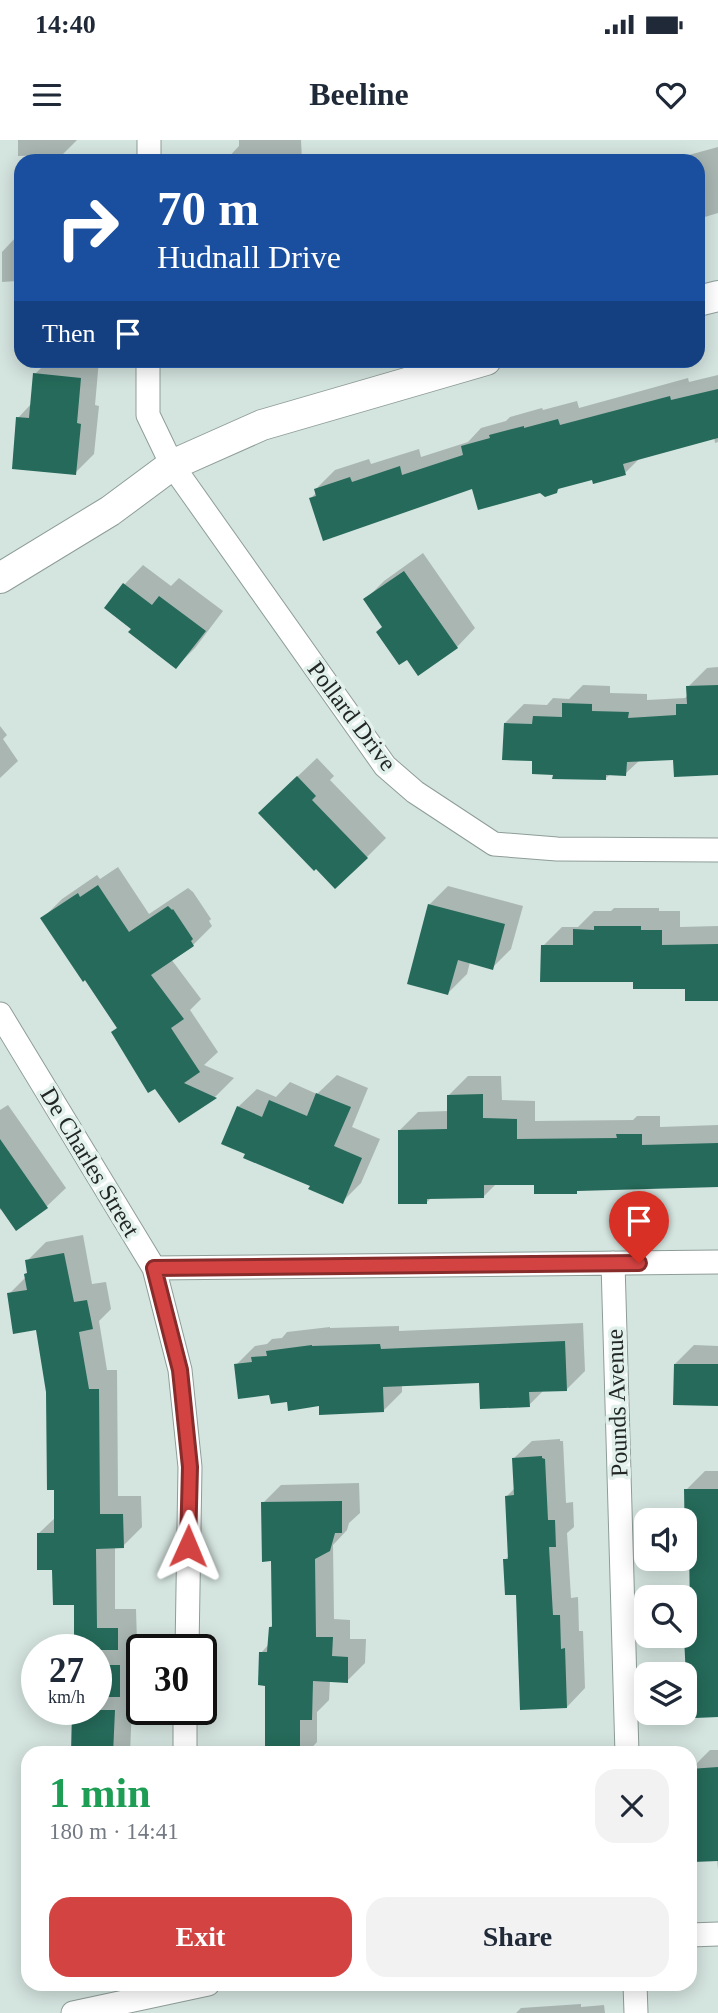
<!DOCTYPE html>
<meta charset="utf-8">
<style>
:root{--surface:#fff;--page:#f2f2f3;--text:#1f2937;--muted:#747a83;--accent:#d24342}
body{margin:0;font-family:"Times New Roman",serif;background:var(--page);color:var(--text);height:100vh;display:flex;flex-direction:column;font-size:26px;white-space:nowrap}
*{box-sizing:border-box;margin:0}
p{font-size:23px;color:var(--muted)}
.icon{flex:none;width:38px;height:38px;fill:none;stroke:currentColor;stroke-width:2;stroke-linecap:round;stroke-linejoin:round}
.map{position:relative;flex:1;overflow:hidden}
.drawer{position:absolute;left:21px;top:1606px;width:676px;height:245px;display:flex;flex-direction:column;background:var(--surface);border-radius:21px;box-shadow:0 4px 18px #0003}
.drawer>*{flex:none}
.banner{position:absolute;left:14px;top:14px;width:691px;height:214px;border-radius:21px;box-shadow:0 4px 18px #0003;background:#1a4fa0;color:#fff;overflow:hidden}
.controls{position:absolute;left:634px;top:1368px;display:grid;gap:14px}
.controls a{display:grid;place-items:center;width:63px;height:63px;border-radius:14px;background:var(--surface);box-shadow:0 4px 18px #0003;font-size:35px}
.speed{position:absolute;left:21px;top:1494px;display:flex;gap:14px;font-size:35px;font-weight:700;text-align:center}
.speed>*{display:grid;place-content:center;width:91px;height:91px;border-radius:50%;background:var(--surface);box-shadow:0 4px 18px #0003;line-height:1}
.speed small{font-size:18px;font-weight:400}
.speed .limit{border:4px solid #111;border-radius:10px;background:#fff;color:#111}
.pin{position:absolute;display:grid;place-items:center;width:60px;height:60px;color:#fff;margin:-72px -30px;border-radius:50% 50% 50% 0;rotate:-45deg;box-shadow:0 0 7px #0007}
.pin .icon{rotate:45deg}
.me{position:absolute;width:77px;margin:-38px;rotate:1deg;stroke-linejoin:round;filter:drop-shadow(0 0 5px #0008)}
.turn{display:flex;align-items:center;gap:24px;height:147px;padding:0 28px;font-size:32px}
.turn .icon{width:91px;height:91px;stroke-width:2.5}
.turn b{display:block;font-size:49px;line-height:60px}
.then{display:flex;align-items:center;height:66px;padding:0 28px;background:#0003;gap:14px;font-size:26px}
.round{display:grid;place-items:center;flex:none;width:74px;height:74px;border-radius:21px;background:var(--page)}
.summary{display:flex;align-items:center;justify-content:space-between;height:119px;padding:0 28px}
h1{font-size:42px;font-weight:600;line-height:52px;color:#1e9e55}
.action{display:flex;gap:14px;margin-top:auto;padding:14px 28px}
.action a{flex:1;height:80px;border-radius:21px;background:var(--accent);color:#fff;font-size:28px;font-weight:600;line-height:80px;text-align:center}
.action a+a{background:var(--page);color:var(--text)}
.status{display:flex;justify-content:space-between;align-items:center;height:49px;padding:0 35px;background:var(--surface);direction:ltr}
.status svg{height:19px;fill:currentColor}
header{display:flex;justify-content:space-between;align-items:center;height:91px;padding:0 28px;background:var(--surface);font-size:32px;font-weight:600}
.map>svg:first-child{display:block}
.shadow{fill:#0003}
.building{fill:#256a5a}
.lines{fill:none;stroke-linecap:round;stroke-linejoin:round}
.minor-casing{stroke:#8e9d98;stroke-width:25}
.tertiary-casing{stroke:#8e9d98;stroke-width:32}
.minor{stroke:#fff;stroke-width:23}
.tertiary{stroke:#fff;stroke-width:30}
.route-casing{stroke:#882c2b;stroke-width:18}
.route{stroke:#d24342;stroke-width:12}
.labels{text-anchor:middle;dominant-baseline:central;stroke-width:7;stroke-linejoin:round;paint-order:stroke}
.street-label{font-size:24px;fill:#222726;stroke:#e2f1ec}
</style>
<div class="status"><b>14:40</b><svg viewBox="0 0 49 12"><path d="M0 12V9h3v3zM5 12V6h3v6zM10 12V3h3v9zM15 12V0h3v12zM26 1h20v11H26zM47 4h2v5h-2z"/></svg></div>
<header><svg class="icon" aria-label="menu" viewBox="0 0 24 24"><path d="M4 6h16M4 12h16M4 18h16"/></svg>Beeline<svg class="icon" aria-label="heart" viewBox="0 0 24 24"><path d="M12 20l-8-8c-3-5 5-10 8-4 3-6 11-1 8 4z"/></svg></header>
<div class="map">
<svg width="718" height="1873" viewBox="0 0 718 1873">
<rect width="100%" height="100%" fill="#d4e4df"/>
<path class="shadow" d="M 18,0 L 77,0 L 62,15 L 18,16 Z
M 239,0 L 301,0 L 302,21 L 225,21 L 239,6 Z
M 718,7 L 718,73 L 698,79 L 698,21 L 667,21 Z
M 21,78 L 21,170 L 18,170 L 17,141 L 2,142 L 2,112 L 17,96 L 17,82 Z
M 49,220 L 99,220 L 95,265 L 99,266 L 94,314 L 75,333 L 18,278 L 32,263 L 35,234 Z
M 718,235 L 718,302 L 715,303 L 714,297 L 641,317 L 625,333 L 593,338 L 561,346 L 556,352 L 473,346 L 311,358 L 317,352 L 316,349 L 335,330 L 369,319 L 371,324 L 419,309 L 421,317 L 468,302 L 481,288 L 506,281 L 510,277 L 542,268 L 543,270 L 577,261 L 579,268 L 688,238 L 689,242 Z
M 423,413 L 475,488 L 457,507 L 384,486 L 365,460 L 384,441 Z
M 143,425 L 171,446 L 179,438 L 223,471 L 195,508 L 176,527 L 134,489 L 106,468 L 125,444 Z
M 718,527 L 718,634 L 675,619 L 640,620 L 625,634 L 610,634 L 605,639 L 555,633 L 534,620 L 505,583 L 524,564 L 547,565 L 553,558 L 569,559 L 583,545 L 610,546 L 610,553 L 647,554 L 647,560 L 685,558 L 688,555 L 688,547 L 707,528 Z
M 0,586 L 7,595 L 3,599 L 18,621 L 0,638 Z
M 317,618 L 334,636 L 330,640 L 386,698 L 367,717 L 279,654 Z
M 118,727 L 149,774 L 188,748 L 193,752 L 211,779 L 209,781 L 212,786 L 193,805 L 171,819 L 201,859 L 190,870 L 218,912 L 204,925 L 234,938 L 216,956 L 179,980 L 43,778 L 62,759 L 97,735 L 100,739 Z
M 448,746 L 523,766 L 511,809 L 492,828 L 470,822 L 467,834 L 448,853 L 429,765 Z
M 614,768 L 659,768 L 659,771 L 680,771 L 680,787 L 718,786 L 718,859 L 687,847 L 543,806 L 562,787 L 578,787 L 594,771 L 611,771 Z
M 337,935 L 368,948 L 352,987 L 380,999 L 361,1043 L 342,1062 L 313,1045 L 247,1013 L 238,967 L 257,949 L 276,957 L 290,942 L 317,954 Z
M 468,936 L 501,936 L 502,960 L 535,961 L 535,981 L 633,980 L 637,976 L 660,976 L 660,987 L 718,985 L 718,1046 L 579,1049 L 576,1052 L 535,1043 L 497,1043 L 483,1057 L 432,1057 L 427,1062 L 399,991 L 418,972 L 449,971 L 449,955 Z
M 8,965 L 66,1048 L 47,1066 L 16,1088 L 2,1068 L 0,1070 L 0,970 Z
M 83,1095 L 92,1144 L 106,1142 L 111,1169 L 99,1181 L 107,1230 L 117,1230 L 118,1356 L 141,1356 L 142,1387 L 123,1406 L 115,1407 L 115,1469 L 136,1469 L 138,1536 L 135,1539 L 135,1563 L 132,1566 L 130,1614 L 72,1614 L 73,1582 L 58,1581 L 59,1570 L 96,1570 L 96,1510 L 76,1510 L 76,1463 L 54,1428 L 38,1394 L 56,1377 L 56,1348 L 48,1252 L 38,1188 L 9,1154 L 26,1137 L 29,1132 L 27,1121 L 46,1102 Z
M 583,1183 L 585,1231 L 566,1250 L 544,1250 L 529,1265 L 480,1241 L 402,1244 L 402,1252 L 383,1271 L 288,1260 L 271,1253 L 236,1225 L 255,1206 L 267,1204 L 272,1199 L 282,1198 L 287,1192 L 330,1187 L 330,1188 L 399,1186 L 399,1191 Z
M 718,1193 L 718,1264 L 675,1224 L 694,1205 L 718,1206 Z
M 560,1299 L 560,1301 L 563,1301 L 566,1363 L 573,1362 L 574,1387 L 567,1393 L 571,1458 L 578,1457 L 579,1491 L 583,1491 L 585,1548 L 567,1567 L 505,1420 L 510,1414 L 507,1356 L 515,1348 L 513,1319 L 532,1301 Z
M 705,1331 L 718,1331 L 718,1575 L 693,1534 L 686,1497 L 690,1493 L 692,1474 L 690,1400 L 686,1350 Z
M 359,1343 L 360,1373 L 349,1383 L 347,1390 L 333,1405 L 334,1479 L 350,1480 L 350,1499 L 366,1499 L 365,1523 L 347,1541 L 330,1540 L 329,1560 L 317,1572 L 317,1602 L 306,1614 L 267,1614 L 267,1544 L 261,1513 L 269,1504 L 270,1487 L 274,1484 L 273,1419 L 263,1363 L 281,1345 Z
M 710,1610 L 718,1610 L 718,1729 L 717,1719 L 691,1629 Z
M 581,1864 L 581,1867 L 604,1865 L 605,1873 L 516,1873 L 521,1868 Z"/>
<path class="building" d="M 33,233 L 81,238 L 77,283 L 81,284 L 76,335 L 12,329 L 16,277 L 29,278 Z
M 718,249 L 718,298 L 623,324 L 626,335 L 593,344 L 592,340 L 558,349 L 557,353 L 545,357 L 540,353 L 478,370 L 472,349 L 323,401 L 309,358 L 316,356 L 314,349 L 350,337 L 352,342 L 400,326 L 402,335 L 463,315 L 461,306 L 490,298 L 489,295 L 524,286 L 524,288 L 558,279 L 560,285 L 670,256 L 671,260 Z
M 404,431 L 458,508 L 418,536 L 407,520 L 399,525 L 376,492 L 382,487 L 363,459 Z
M 123,443 L 152,465 L 159,456 L 206,491 L 176,529 L 128,492 L 131,489 L 104,468 Z
M 718,545 L 718,635 L 674,637 L 673,620 L 627,622 L 626,636 L 606,635 L 606,640 L 552,639 L 553,635 L 532,634 L 532,621 L 502,620 L 504,583 L 532,584 L 533,576 L 562,577 L 562,563 L 592,564 L 592,571 L 629,572 L 628,578 L 676,575 L 676,564 L 687,564 L 686,546 Z
M 297,636 L 316,656 L 312,660 L 368,718 L 335,749 L 316,729 L 314,731 L 258,673 Z
M 98,745 L 129,792 L 168,766 L 172,770 L 173,769 L 193,799 L 191,801 L 194,806 L 151,835 L 184,879 L 171,888 L 200,932 L 184,943 L 217,958 L 179,983 L 155,949 L 148,953 L 111,892 L 117,888 L 85,840 L 83,842 L 40,778 L 78,753 L 80,757 Z
M 428,764 L 505,784 L 493,830 L 458,820 L 448,855 L 407,844 Z
M 594,786 L 641,786 L 641,790 L 662,790 L 662,805 L 718,804 L 718,861 L 685,861 L 685,849 L 633,849 L 633,842 L 540,842 L 541,805 L 573,805 L 573,789 L 594,790 Z
M 316,953 L 351,967 L 334,1006 L 362,1018 L 343,1064 L 308,1049 L 310,1046 L 243,1018 L 245,1014 L 221,1004 L 237,966 L 262,977 L 269,960 L 307,976 Z
M 483,954 L 483,978 L 517,979 L 517,999 L 617,998 L 616,994 L 642,994 L 642,1005 L 718,1003 L 718,1047 L 577,1051 L 577,1054 L 534,1054 L 534,1045 L 484,1045 L 484,1058 L 427,1059 L 427,1064 L 398,1064 L 398,990 L 447,989 L 447,955 Z
M 0,999 L 48,1068 L 16,1091 L 0,1068 Z
M 64,1113 L 74,1162 L 87,1160 L 93,1189 L 79,1192 L 89,1249 L 99,1249 L 100,1374 L 123,1374 L 124,1408 L 96,1409 L 97,1488 L 118,1488 L 118,1510 L 74,1510 L 74,1465 L 53,1465 L 52,1430 L 37,1430 L 37,1393 L 54,1393 L 54,1350 L 47,1350 L 46,1252 L 36,1190 L 13,1194 L 7,1153 L 27,1150 L 24,1134 L 27,1133 L 25,1120 Z
M 565,1201 L 567,1251 L 529,1252 L 530,1267 L 480,1269 L 479,1243 L 383,1247 L 384,1272 L 319,1275 L 319,1266 L 288,1271 L 287,1262 L 271,1264 L 269,1255 L 238,1259 L 234,1224 L 252,1222 L 251,1217 L 267,1216 L 266,1211 L 312,1205 L 312,1206 L 380,1204 L 381,1209 Z
M 674,1224 L 718,1224 L 718,1266 L 673,1265 Z
M 542,1316 L 542,1318 L 545,1319 L 548,1380 L 555,1380 L 556,1407 L 549,1407 L 553,1475 L 560,1475 L 561,1509 L 565,1508 L 567,1568 L 520,1570 L 516,1455 L 505,1455 L 503,1419 L 508,1419 L 505,1356 L 514,1355 L 512,1318 Z
M 684,1349 L 718,1349 L 718,1577 L 695,1578 L 695,1574 L 693,1574 L 691,1536 L 686,1537 L 684,1497 L 688,1497 L 688,1475 L 690,1475 L 689,1402 L 685,1402 Z
M 342,1361 L 342,1393 L 335,1393 L 330,1411 L 315,1419 L 316,1497 L 333,1497 L 332,1516 L 348,1517 L 348,1543 L 313,1541 L 312,1580 L 300,1580 L 300,1614 L 265,1614 L 265,1546 L 258,1545 L 259,1512 L 267,1512 L 269,1487 L 272,1487 L 271,1421 L 262,1422 L 261,1362 Z
M 96,1525 L 120,1525 L 120,1557 L 96,1557 Z
M 72,1570 L 115,1570 L 113,1614 L 71,1614 Z
M 718,1627 L 718,1721 L 693,1722 L 690,1629 Z"/>
<g class="lines">
<g class="minor-casing">
<path id="minor" d="M 149,21 L 149,0
M 148,220 L 148,275 L 172,325 L 385,626 L 415,652 L 494,704 L 557,709 L 718,710
M 0,874 L 154,1128 L 180,1230 L 190,1327 L 187,1510
M 613,1123 L 627,1614
M 154,1128 L 718,1122
M 185,1614 L 185,1570
M 690,1795 L 718,1794
M 635,1844 L 636,1873
M 73,1873 L 208,1844"/>
</g>
<g class="tertiary-casing">
<path id="tertiary" d="M 698,161 L 718,156
M 0,438 L 110,371 L 172,325 L 262,285 L 486,220"/>
</g>
<use href="#minor" class="minor"/>
<use href="#tertiary" class="tertiary"/>
</g>
<g class="lines">
<g class="route-casing">
<path id="route" d="M 188,1406 L 190,1327 L 180,1230 L 154,1128 L 639,1123"/>
</g>
<use href="#route" class="route"/>
</g>
<g class="labels">
<g class="street-label">
<text transform="translate(352 576) rotate(53)">Pollard Drive</text>
<text transform="translate(90 1022) rotate(59)">De Charles Street</text>
<text transform="translate(617 1263) rotate(-92)">Pounds Avenue</text>
</g>
</g>
</svg>
<div class="controls">
<a><svg class="icon" aria-label="sound" viewBox="0 0 24 24"><path d="M4 9h4l5-4v14l-5-4H4zM17 9q2 3 0 6"/></svg></a>
<a><svg class="icon" aria-label="search" viewBox="0 0 24 24"><circle cx="10" cy="10" r="6"/><path d="M15 15l6 6"/></svg></a>
<a><svg class="icon" aria-label="layers" viewBox="0 0 24 24"><path d="M12 4l9 5-9 5-9-5zM3 14l9 5 9-5"/></svg></a>
</div>
<div class="speed"><div>27<small>km/h</small></div><div class="limit">30</div></div>
<div class="pin" style="left:639px;top:1123px;background:#d93025"><svg class="icon" aria-label="arrive" viewBox="0 0 24 24"><path d="M6 21V4h12l-3 4 3 4H6"/></svg></div>
<svg class="me" style="left:188px;top:1406px" viewBox="-20 -20 40 40"><path d="M0-17L14 15 0 8-14 15z" fill="#d24342" stroke="#fff" stroke-width="4"/></svg>
<div class="banner">
<div class="turn"><svg class="icon" aria-label="right" viewBox="0 0 24 24"><path d="M7 20v-9h11M14 6l5 5-5 5"/></svg><div><b>70 m</b>Hudnall Drive</div></div>
<div class="then">Then<svg class="icon" aria-label="arrive" viewBox="0 0 24 24"><path d="M6 21V4h12l-3 4 3 4H6"/></svg></div>
</div>
<section class="drawer">
<div class="summary"><div><h1>1 min</h1><p>180 m · 14:41</p></div><a class="round"><svg class="icon" aria-label="close" viewBox="0 0 24 24"><path d="M6 6l12 12M18 6L6 18"/></svg></a></div>
<div class="action"><a>Exit</a><a>Share</a></div>
</section>
</div>
